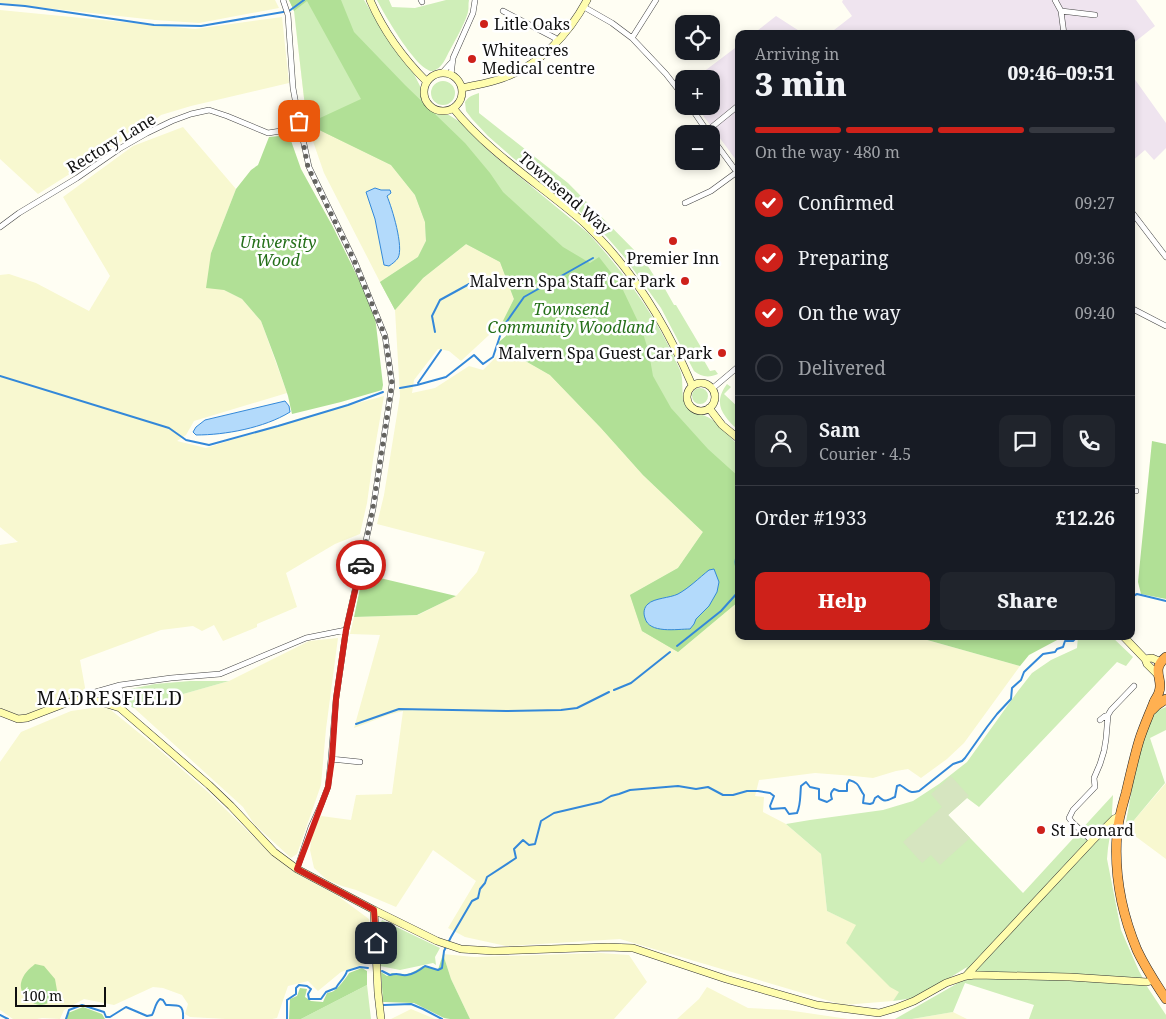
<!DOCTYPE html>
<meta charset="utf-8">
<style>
body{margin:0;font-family:"Noto Serif",serif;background:#20242c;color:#f1f3f6;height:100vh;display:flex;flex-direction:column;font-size:19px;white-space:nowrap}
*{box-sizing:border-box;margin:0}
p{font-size:16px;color:#9ea1a6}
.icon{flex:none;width:28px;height:28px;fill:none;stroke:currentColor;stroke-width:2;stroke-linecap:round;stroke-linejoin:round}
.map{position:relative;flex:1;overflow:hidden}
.details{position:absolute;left:735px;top:30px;width:400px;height:610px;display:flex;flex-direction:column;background:#171b24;border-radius:10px;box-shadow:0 2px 8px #0003}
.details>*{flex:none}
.controls{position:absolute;left:675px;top:15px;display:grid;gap:10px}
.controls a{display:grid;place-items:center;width:45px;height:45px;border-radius:10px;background:#171b24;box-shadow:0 2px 8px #0003;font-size:25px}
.scale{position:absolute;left:15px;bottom:12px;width:91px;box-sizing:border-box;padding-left:5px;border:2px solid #101010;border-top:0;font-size:14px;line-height:18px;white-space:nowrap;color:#101010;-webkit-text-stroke:4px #fff;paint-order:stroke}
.pin{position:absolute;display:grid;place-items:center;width:42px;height:42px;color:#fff;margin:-21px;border-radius:10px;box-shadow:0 2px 8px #0006}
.courier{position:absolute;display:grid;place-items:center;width:50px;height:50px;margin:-25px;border:4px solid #ce211a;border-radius:50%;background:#fff;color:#222;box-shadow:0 1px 6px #0007}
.summary em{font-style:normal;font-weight:800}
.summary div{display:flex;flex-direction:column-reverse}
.summary{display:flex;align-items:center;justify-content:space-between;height:85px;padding:0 20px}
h1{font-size:32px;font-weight:800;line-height:38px}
.bar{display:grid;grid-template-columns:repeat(4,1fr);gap:8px 5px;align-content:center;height:60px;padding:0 20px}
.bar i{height:6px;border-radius:4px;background:#363941}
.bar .on{background:#ce211a}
.bar p{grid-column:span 4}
.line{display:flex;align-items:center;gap:12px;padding:0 20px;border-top:1px solid #363941}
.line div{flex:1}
.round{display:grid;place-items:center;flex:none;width:52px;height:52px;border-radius:10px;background:#20242c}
ol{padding:0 20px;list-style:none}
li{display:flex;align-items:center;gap:15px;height:55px}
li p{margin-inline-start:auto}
li .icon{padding:5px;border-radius:50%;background:#ce211a;color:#fff;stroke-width:4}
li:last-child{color:#9ea1a6}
li i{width:28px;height:28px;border:2px solid #363941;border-radius:50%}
.cta{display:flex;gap:10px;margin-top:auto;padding:10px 20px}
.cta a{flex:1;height:58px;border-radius:10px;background:#ce211a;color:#fff;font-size:20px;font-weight:800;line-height:58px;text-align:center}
.cta a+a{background:#20242c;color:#f1f3f6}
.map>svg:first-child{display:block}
.industrial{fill:#efe4ef}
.farmland{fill:#f8f8d0}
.green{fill:#cfeeb8}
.forest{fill:#b1e096}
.cemetery{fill:#d6e5c0}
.water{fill:#b3dafb;stroke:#3388d9}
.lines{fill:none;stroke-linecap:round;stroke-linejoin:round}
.stream{stroke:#3388d9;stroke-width:2}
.street-casing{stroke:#434343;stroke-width:6}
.secondary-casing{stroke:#323232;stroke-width:8}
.highway-casing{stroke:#212121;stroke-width:10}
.street{stroke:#fff;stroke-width:5}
.secondary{stroke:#fffdae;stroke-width:7}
.highway{stroke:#ffb051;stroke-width:9}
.done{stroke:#64635f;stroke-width:5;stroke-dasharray:0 9}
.route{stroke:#ce211a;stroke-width:6}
.poi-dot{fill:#ce211a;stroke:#fff;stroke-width:2}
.labels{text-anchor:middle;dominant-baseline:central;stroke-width:5;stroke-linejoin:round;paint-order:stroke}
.poi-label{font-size:16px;fill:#101010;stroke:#fff;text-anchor:start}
.street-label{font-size:16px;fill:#101010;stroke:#fff}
.park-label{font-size:16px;font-style:italic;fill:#246f19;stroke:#fff}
.quarter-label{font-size:19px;letter-spacing:1px;fill:#101010;stroke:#fff}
</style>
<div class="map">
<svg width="1166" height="1019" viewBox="0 0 1166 1019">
<rect width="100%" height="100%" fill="#fffef3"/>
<path class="industrial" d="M843,0H1136L1155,26L1131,45V34H829L852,16L842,2Z
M776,16L804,34H753Z
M739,45V164L696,106H711V79H694Z
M1131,74L1166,123V148L1154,160L1145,150L1131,162Z"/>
<path class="farmland" d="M0,0H275L279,8L199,23L155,20L0,3Z
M0,10L195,29L282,17L289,83L191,106L161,115L142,130L122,141L38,194L0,159Z
M294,11L308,124L391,165L415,195L425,222L426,241L418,257L380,282L324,173L307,124Z
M183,127L236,189L211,253L224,290L242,299L261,321L287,393L194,421L186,435L177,441L206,448L305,417L384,396L374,453L367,503L360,534L335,544L286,573L297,607L257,624V627L223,641L214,625L202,631L193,626L161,630L80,660L86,693L22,717L0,708V545L18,542L0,527V275L9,274L36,283L89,311L110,276L63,197L133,146Z
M466,244L500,262L514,299L502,323L461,361L449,351L438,349L414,380L412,393L435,388L469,366L483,370L498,355L522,359L550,375L601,428L643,475L703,532L678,568L630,595L678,652L739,601V636H913L1020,666L964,743L947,759L921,778L908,769L896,771L873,778L854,776L815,773L759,780L755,796L764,797L763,812L786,824L821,854L827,911L857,925L900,992L893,1001L843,1005L620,939L506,946L465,937L448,928L476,881L433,850L396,907L356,890L342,886L327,880L314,868L310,850L312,831L321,816L351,820L356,795L392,794L403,711L388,715L354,728L380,635L350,634L354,617L418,615L457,595L477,572L485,552L377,524L384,495L400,396L395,310L423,278Z
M338,638L326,729L321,785L297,854L291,858L254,824L243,807L134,708L229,681L309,641Z
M106,706L155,746L208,792L269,852L294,872L338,896L369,919L372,963L364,964L341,972L318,991L308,981L288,986L277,1018L272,1019H226L190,1017L185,1014L188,1004L182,995L163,988L153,987L114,1005L84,999L64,1010L60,1019L42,1018L37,1019H13L0,1010V762L21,732L71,711Z
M1166,783V859L1131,833L1130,825Z
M600,953L629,955L647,982L614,1019H470L451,979L443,954L474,957Z
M707,987L748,1008L787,1010L848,1019H677L699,999Z
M411,1009L435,1019H391Z
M953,1012L967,1019H912Z"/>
<path class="green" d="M289,0H364L394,49L413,72L420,86L424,104L433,112L449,115L460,122L492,154L588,233C623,271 653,312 675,359C677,364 680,369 681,373C684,384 680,398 687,407C693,414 704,414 711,419C721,426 730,437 739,446V601L678,652L642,631L630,595L678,568L703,532L643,475L601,428L550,375L522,359L498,355L499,342L506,336V325L502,323L514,299L500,262L466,244L423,278L395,310L380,282L418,257L426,241L425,222L415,195L391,165L307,124L294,11Z
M377,0H389L392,7L415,8L446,0H469C468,4 469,8 468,12C466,21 455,41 450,50C446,57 442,69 433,71C418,73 384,14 377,0Z
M431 93a12 12 0 1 1 24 0a12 12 0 1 1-24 0Z
M479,93V113L568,183L644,260L658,282L665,289L674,305H676L705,354L702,357L710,371L715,370L718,374C709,378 701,377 694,371L661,308L625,258L606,236L576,208L513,158L488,136L472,119L466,111L465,102C469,96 473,95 479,93Z
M727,384L731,387L724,394L739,408V431C723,416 712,404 727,384Z
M692 396a8 8 0 1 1 16 0a8 8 0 1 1-16 0Z
M1078,636H1111L1133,657L1126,666L1117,662L979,807L967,798L948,815L1023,893L1113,795L1112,812V822L1108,848L1107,859L1121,930L1139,971L1148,988L1166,1015V1019H1029L1034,1005L965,983L953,1012L912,1019H895L958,983L967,967L943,982L914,998L893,1001L899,992L890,987L846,943L856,925L827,911L821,854L786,824L810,820L883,810L913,801L939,784L967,762L1018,691L1032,673L1051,660L1077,648Z
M190,681H229L134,708L124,704L125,690L155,684Z
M1166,707V730L1150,738L1165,783L1130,825L1126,822C1133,786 1137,743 1156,711Z
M382,920L440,948L435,957L436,965L433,963L400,970L380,966L378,928Z
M367,985L371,1019H301Z"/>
<path class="forest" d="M289,0H341L354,32L405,85L465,143L490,173L503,192L563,247L590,263L599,257L613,275L623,290L642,330L649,353L653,376L671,408L708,449L739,477V552L737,557L739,566V601L678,652L642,631L630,595L678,568L703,532L643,475L601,428L550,375L522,359L501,357L498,355L499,342L506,336V325L502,323L514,299L500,262L466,244L423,278L395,310L380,282L418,257L426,241L425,222L415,195L391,165L307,124L361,99L307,1L294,11Z
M289,135L301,169L333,227L365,292L375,316L383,385L382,390L341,402L292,414L288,396L276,361L261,321L242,299L224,290L206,288L211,253L236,189L251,170L258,165L269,137Z
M1152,441L1166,444V599L1141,594L1138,582Z
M363,574L456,596L417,615L354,617Z
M913,636H1062L1059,639L1029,655L1020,666Z
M443,954L451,979L470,1019H450L444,1018L414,1003L383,1002L381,972L387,976L392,973C406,977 412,973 423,966L438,970Z
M35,964L44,966L55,979L58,996C53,1000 47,1005 40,1005C30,1004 19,993 21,983C23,974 29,969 35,964Z
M362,968L367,971V985L301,1019H289L290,999L297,996L300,988L307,989L305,997L311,1001L323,1002L327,993C330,992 333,992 335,990C337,989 348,976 349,973Z
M83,1007L102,1014L105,1019H65L68,1013Z"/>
<path class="cemetery" d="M951,776L969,796L948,815L970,838L940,865L931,855L922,863L903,842L942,807L931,794Z"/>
<path class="water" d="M375,188L381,190H390L391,193L387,196C392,208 404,247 398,258C396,261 392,264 389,266L384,265L375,219L366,192Z
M285,401L289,406L290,412C264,428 225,435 196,435L193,432L196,427L205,420Z
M714,569L719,582L717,592L709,606L696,619L694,624L690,629C677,629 649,634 645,618C643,613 644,607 648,604C654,598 670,598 678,594C689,588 699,578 709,570Z"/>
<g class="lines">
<path class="stream" d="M0,4L25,6L154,25L201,26L289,11L304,0
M435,332L432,316L440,300L471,283
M0,376L169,428L186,440L209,445L278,426L348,405L383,392
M418,383L441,350
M400,388L417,385L446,377L474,355L483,364L493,357L503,327L524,297L593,258
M739,549C735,559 734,564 739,574
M1131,597L1137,594L1166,601
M677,646L721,611L739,591
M614,690L631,683L670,652
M356,724L399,709L506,711L561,710L577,708L609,692
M382,971L390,975C400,972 399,976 407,975C414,974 420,970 425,966L438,970L442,968L444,951L451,937L472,901L478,898L480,889L485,883L487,877L516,858L514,849L523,840L529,845L535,844L541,821L554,813L601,802L611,796L619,794L630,790L678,786L696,789L708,787L723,795H733L747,791H758L770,793L774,796L770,806L771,809L785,808L789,814L797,813C801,804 800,795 801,786L806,782L810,787L819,789V799L827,802L832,799C830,794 831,792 834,789L839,791H847V784L849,780C860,783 858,787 864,795L863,803L870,804L873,803L875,798L878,796C885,803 886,801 895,797L897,786L900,785C909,790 908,794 919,791L953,764L962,761L965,758L987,727L997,714L1011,699L1012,688L1021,680L1024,672L1043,654L1055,652L1057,649L1063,647L1065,641H1073L1075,639V636
M384,1005L411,1004L423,1009L442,1019
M0,1015L8,1019
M66,1019L69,1010L82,1005L104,1012L106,1017H110L126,1007L147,1016L152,1015C155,1010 155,1003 160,999L163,1000L166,1005C179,1005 184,1004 183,1019
M287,1019V1000L296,994V988L299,985L307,986L311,989L308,994L309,999H321L326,992L336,988C339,982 345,978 347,971L360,967L368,968"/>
<g class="street-casing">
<path id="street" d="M283,0L288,15L293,88L299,121L309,167L354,260L385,336L392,384L373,509L346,630L336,699L331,759L328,787L321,805L311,827L297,869
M421,0L422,2
M1055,0L1061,11L1064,34
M584,7L612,23L632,38L666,74L684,97
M503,11L555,38V43
M1061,11L1095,15
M632,38L656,0
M442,73L451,63
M451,75L453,58L473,13L475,0
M690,106L709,134
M287,130L301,134
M707,131L739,105
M711,137L739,175
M685,203L711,191L737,172
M1131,211L1166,257
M0,227L19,213L77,178L119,149L147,133L172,121L191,114L209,110L227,116L268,133L287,130L299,121
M1131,308L1166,326
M713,388L739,366
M1131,491H1136
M82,698L92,693L120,685L171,678L220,674L306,638L346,630
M120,708V685
M1100,720L1105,716L1108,715
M331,759L360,762
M1092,841L1072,822L1069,818L1073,810L1095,787L1094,778L1100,764L1104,751L1106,739L1108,715L1111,710L1134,686"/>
</g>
<g class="secondary-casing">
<path id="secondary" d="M370,0C383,30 404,59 427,82
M424 92a19 19 0 1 1 38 0a19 19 0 1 1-38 0Z
M462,88C475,85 490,83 503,78C540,65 569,34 587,0
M453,108C489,153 538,183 581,220C588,226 594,233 600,239C641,282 669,331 692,385
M687 397a14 14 0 1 1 28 0a14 14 0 1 1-28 0Z
M709,408L722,425L739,439
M1123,636L1145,659L1147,664L1158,675
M1145,659L1152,658L1161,662
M0,712L18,719L27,718L66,703L82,699H91L120,708L209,785L231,806L274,852L297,869L374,910L437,941L461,949L494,951L608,947L633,948L726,979L817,1005L879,1013L896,1008L914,1001L946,983L966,976L976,975L1070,977L1147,982L1154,980
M374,910L378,993L381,1019
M966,976L1092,841L1114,819L1120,816"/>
</g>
<g class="highway-casing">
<path id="highway" d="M1166,657C1150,670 1164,679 1159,692C1158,696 1155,699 1154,702C1149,715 1143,728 1139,741C1134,758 1130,776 1126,793C1122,807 1118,820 1117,834C1114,873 1122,914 1137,950C1145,967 1156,984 1166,999
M1152,710L1157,705L1166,699"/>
</g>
<use href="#street" class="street"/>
<use href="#secondary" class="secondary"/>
<use href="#highway" class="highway"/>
</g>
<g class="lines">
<path class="done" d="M299,121L308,167L354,260L385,336L392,384L373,508L361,565"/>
<path class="route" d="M361,565L346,630L336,699L332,759L328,787L297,869L374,910L376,943"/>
</g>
<g class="poi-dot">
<circle cx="484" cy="24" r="5"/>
<circle cx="472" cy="59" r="5"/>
<circle cx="673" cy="241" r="5"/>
<circle cx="685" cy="281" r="5"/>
<circle cx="722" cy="353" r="5"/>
<circle cx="1041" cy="830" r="5"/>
</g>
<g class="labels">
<g class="poi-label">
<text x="494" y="24">Litle Oaks</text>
<text x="482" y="50">Whiteacres<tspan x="482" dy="18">Medical centre</tspan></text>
<text x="673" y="258" text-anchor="middle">Premier Inn</text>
<text x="675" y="281" text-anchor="end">Malvern Spa Staff Car Park</text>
<text x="712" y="353" text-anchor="end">Malvern Spa Guest Car Park</text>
<text x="1051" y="830">St Leonard</text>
</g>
<g class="street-label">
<text transform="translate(111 143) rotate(-31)">Rectory Lane</text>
<text transform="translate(565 193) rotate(41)">Townsend Way</text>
</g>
<g class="park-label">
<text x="278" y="242">University<tspan x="278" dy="18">Wood</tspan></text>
<text x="571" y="309">Townsend<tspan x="571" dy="18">Community Woodland</tspan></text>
</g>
<g class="quarter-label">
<text x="110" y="698">MADRESFIELD</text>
</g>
</g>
</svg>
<div class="controls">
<a><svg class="icon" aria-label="locate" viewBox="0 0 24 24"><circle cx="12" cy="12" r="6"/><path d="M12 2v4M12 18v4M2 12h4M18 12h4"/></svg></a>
<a>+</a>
<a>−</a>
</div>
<div class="scale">100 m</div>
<div class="pin" style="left:299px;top:121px;background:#ea580c"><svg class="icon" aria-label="bag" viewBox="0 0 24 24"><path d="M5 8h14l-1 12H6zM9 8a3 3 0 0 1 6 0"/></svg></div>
<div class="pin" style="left:376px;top:943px;background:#1f2937"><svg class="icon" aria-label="home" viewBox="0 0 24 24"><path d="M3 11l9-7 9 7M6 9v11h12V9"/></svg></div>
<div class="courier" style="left:361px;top:565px"><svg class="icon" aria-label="car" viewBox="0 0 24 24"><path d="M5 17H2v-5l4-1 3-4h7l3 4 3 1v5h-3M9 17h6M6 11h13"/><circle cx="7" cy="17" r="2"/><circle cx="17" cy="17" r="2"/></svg></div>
<section class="details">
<div class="summary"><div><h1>3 min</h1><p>Arriving in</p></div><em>09:46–09:51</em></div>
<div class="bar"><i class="on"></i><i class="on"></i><i class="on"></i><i></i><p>On the way · 480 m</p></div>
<ol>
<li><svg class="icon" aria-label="check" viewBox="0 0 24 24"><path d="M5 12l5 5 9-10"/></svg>Confirmed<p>09:27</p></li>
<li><svg class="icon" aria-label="check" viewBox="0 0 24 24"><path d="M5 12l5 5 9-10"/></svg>Preparing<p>09:36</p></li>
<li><svg class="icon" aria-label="check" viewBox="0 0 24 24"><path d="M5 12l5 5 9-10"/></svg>On the way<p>09:40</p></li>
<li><i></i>Delivered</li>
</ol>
<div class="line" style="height:90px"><a class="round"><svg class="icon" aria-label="person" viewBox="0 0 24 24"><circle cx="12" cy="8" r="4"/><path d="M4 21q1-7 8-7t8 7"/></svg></a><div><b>Sam</b><p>Courier · 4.5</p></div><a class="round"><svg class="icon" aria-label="chat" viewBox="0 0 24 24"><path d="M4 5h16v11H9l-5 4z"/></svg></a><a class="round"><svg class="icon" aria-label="phone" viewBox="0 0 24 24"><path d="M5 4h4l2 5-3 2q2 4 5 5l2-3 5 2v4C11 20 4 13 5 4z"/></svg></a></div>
<div class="line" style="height:65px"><div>Order #1933</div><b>£12.26</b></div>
<div class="cta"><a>Help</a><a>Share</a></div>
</section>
</div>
